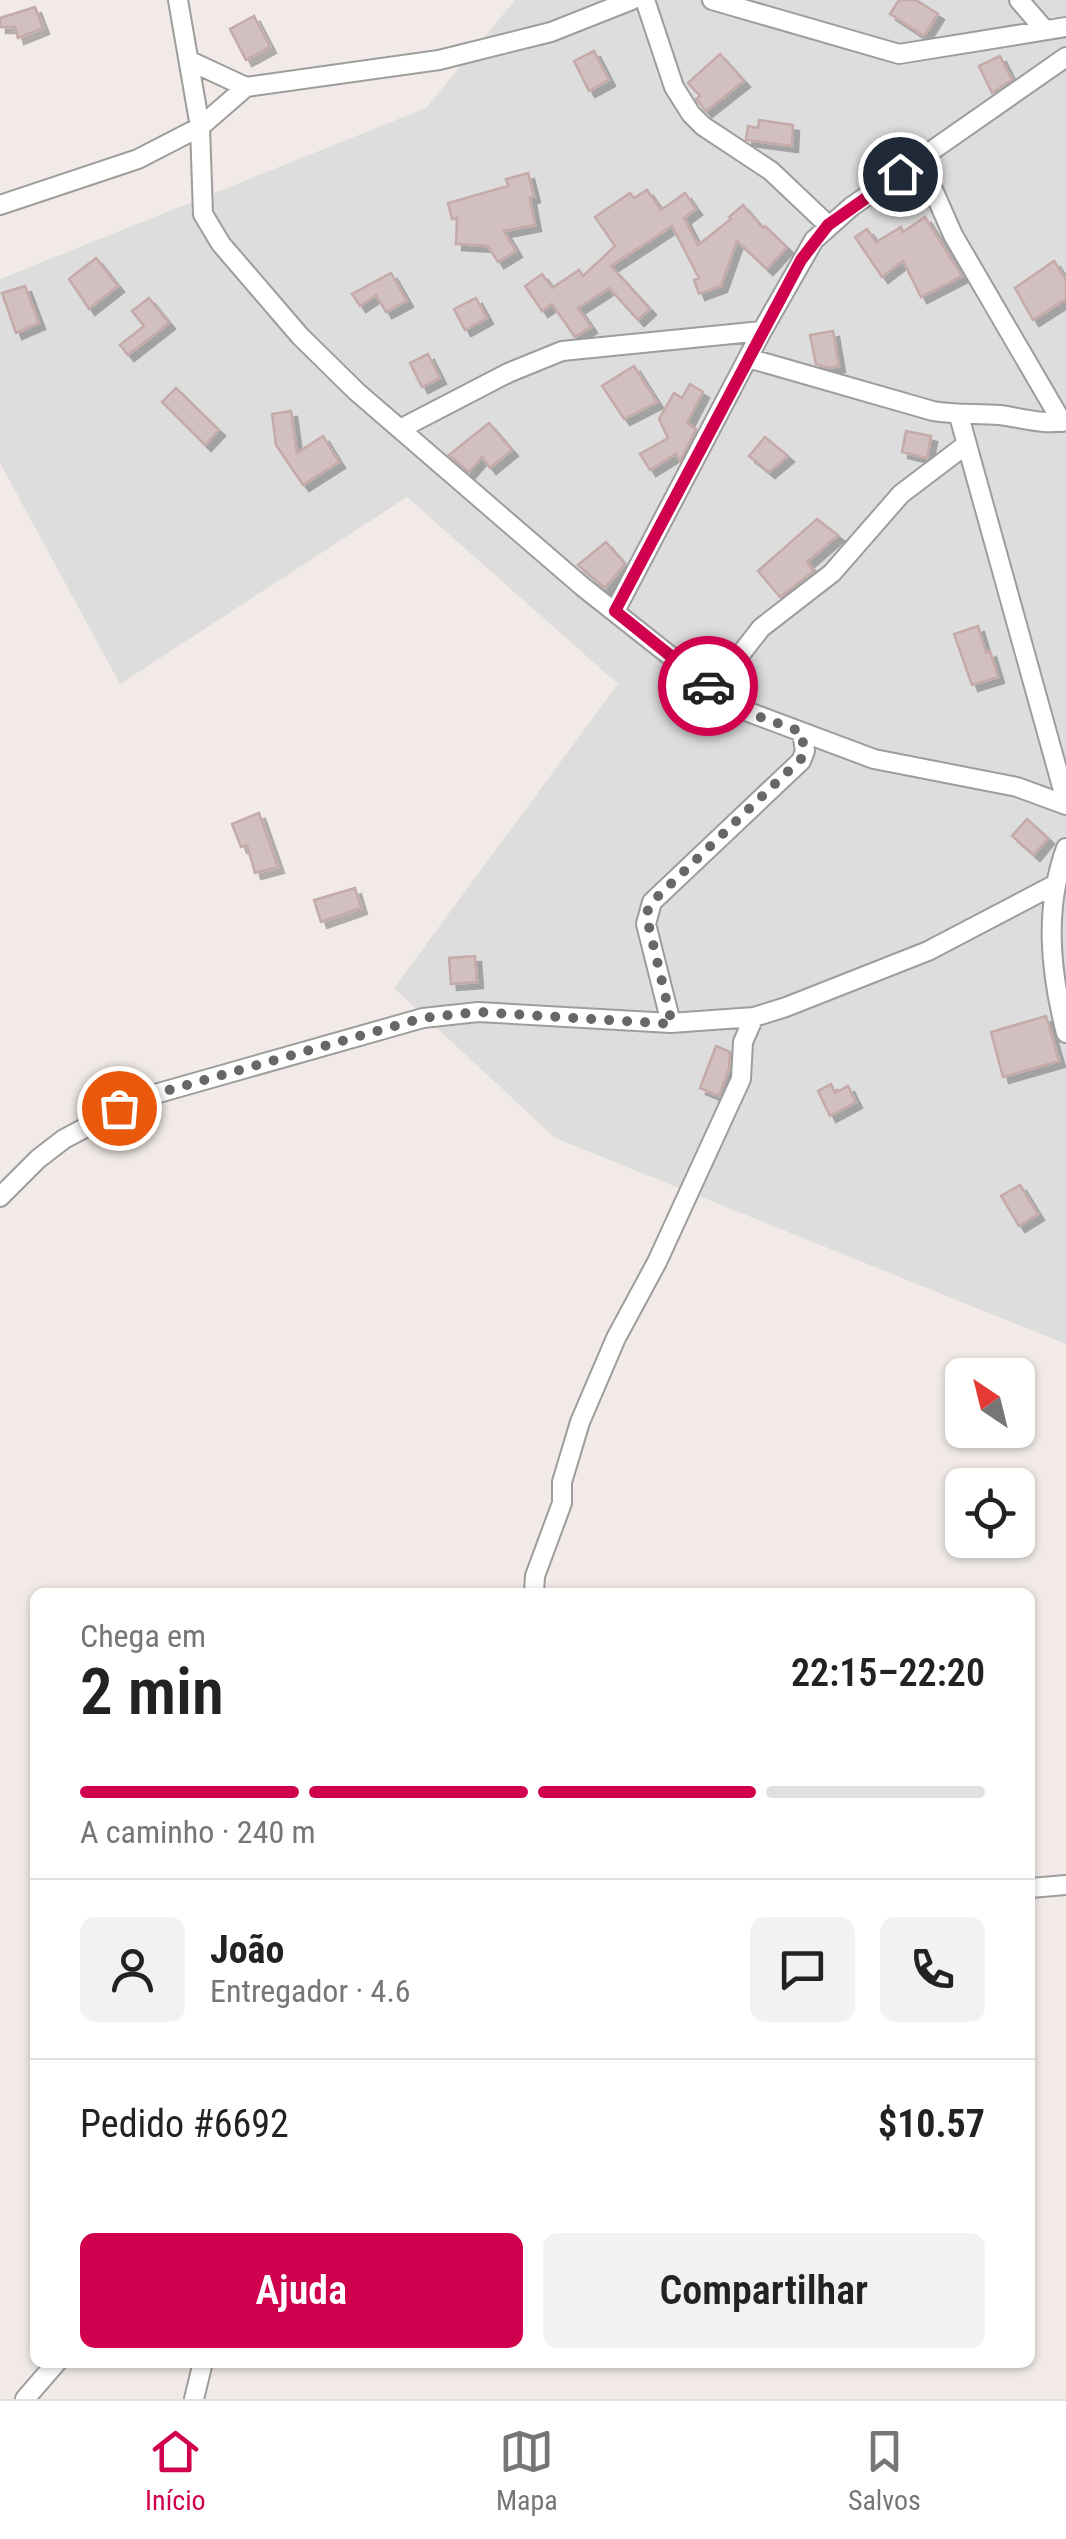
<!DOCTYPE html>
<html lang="pt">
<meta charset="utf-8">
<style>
body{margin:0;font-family:"Roboto Condensed",sans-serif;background:#f2f2f2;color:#222;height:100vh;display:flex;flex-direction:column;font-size:38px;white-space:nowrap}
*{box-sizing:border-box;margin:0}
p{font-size:32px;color:#767676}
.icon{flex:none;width:55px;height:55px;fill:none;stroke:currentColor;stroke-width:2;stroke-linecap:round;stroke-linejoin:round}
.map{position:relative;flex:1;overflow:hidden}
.details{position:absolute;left:30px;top:1588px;width:1005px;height:780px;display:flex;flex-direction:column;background:#fff;border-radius:15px;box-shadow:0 2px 8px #0004}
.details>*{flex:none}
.needle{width:65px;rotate:325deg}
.fabs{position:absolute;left:945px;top:1358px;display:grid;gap:20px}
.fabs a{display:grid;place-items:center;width:90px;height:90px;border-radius:15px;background:#fff;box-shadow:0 2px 8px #0004;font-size:50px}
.pin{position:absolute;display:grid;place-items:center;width:85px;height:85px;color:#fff;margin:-42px;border:5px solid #fff;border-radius:50%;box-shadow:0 2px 10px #0007}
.courier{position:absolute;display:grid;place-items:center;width:100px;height:100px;margin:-50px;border:8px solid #d1004f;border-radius:50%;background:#fff;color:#222;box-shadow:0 2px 12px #0007}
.head em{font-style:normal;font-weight:600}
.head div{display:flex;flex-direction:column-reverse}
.head{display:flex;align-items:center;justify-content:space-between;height:170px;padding:0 50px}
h1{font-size:65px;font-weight:600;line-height:75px}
.bar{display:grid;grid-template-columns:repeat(4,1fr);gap:15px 10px;align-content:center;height:120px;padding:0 50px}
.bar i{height:12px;border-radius:8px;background:#e0e0e0}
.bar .selected{background:#d1004f}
.bar p{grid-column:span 4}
.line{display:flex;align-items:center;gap:25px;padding:0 50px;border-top:2px solid #e0e0e0}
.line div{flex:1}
.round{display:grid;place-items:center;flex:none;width:105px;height:105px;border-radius:15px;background:#f2f2f2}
.primary-button{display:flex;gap:20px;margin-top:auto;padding:20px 50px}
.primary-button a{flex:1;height:115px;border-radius:15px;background:#d1004f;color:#fff;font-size:40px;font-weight:600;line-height:115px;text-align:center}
.primary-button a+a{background:#f2f2f2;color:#222}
.tabs{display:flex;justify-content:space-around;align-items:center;height:140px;border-top:2px solid #e0e0e0;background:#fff;font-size:28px;color:#767676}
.tabs a{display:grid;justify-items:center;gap:5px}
.tabs .selected{color:#d1004f}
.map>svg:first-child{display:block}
.residential{fill:#deddde}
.building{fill:#d1c0bf;stroke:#c4aaa8;stroke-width:2.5;filter:url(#shadow)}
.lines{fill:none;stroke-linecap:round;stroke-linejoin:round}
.minor-casing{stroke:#9d9d9d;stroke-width:22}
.minor{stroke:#fff;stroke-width:18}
.done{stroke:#696765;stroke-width:10;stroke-dasharray:0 18}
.route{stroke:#d1004f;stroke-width:12}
</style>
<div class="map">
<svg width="1066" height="2399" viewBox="0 0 1066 2399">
<defs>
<filter id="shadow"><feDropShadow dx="6" dy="6" stdDeviation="0" flood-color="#0004"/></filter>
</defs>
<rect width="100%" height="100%" fill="#f1eae6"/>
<path class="residential" d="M515,0H1066V1344L555,1138L394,988L618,684L407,497L120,684L0,463V279L426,108Z"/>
<path class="building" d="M899,0H916L938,14L924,36L890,14Z
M35,7L43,28L18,38L15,27H0V18Z
M254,16L270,47L246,60L230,29Z
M594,51L609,80L589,91L574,61Z
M720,54L744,81L706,111L696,99L700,96L688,83Z
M1000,56L1012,80L992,93L979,66Z
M759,120L793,125L792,146L746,140L748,126L758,128Z
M528,173L534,196L530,198L535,225L504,231L516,251L498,262L488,246L456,244L457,218L452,219L448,203L508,186L506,179Z
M647,190L661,210L685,193L696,209L684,218L698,245L731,219L729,217L743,205L763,228L765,226L787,247L767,269L737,241L721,286L699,294L694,280L699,278L672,226L611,266L650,309L638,320L609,288L578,308L591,327L575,337L552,304L542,311L525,286L542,274L552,288L579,270L583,276L615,246L595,217L630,193L634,198Z
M925,217L962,276L921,297L903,261L882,277L855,237L867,229L876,242L901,227L903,232Z
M96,258L118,286L89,309L69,279Z
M1054,261L1066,280V299L1033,320L1015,288Z
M391,273L407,301L386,312L376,295L360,306L352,294Z
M25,286L39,323L16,333L2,293Z
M149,298L169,323L128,355L120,345L144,326L132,311Z
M476,298L487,318L465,330L454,309Z
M833,331L839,366L829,368L816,364L810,335Z
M428,354L440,378L422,387L410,363Z
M634,366L657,402L624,419L602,386Z
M690,384L703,392L687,423L696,429L680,461L676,454L650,470L640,454L668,438L659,419L674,393L682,398Z
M176,388L219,430L205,445L162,402Z
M291,411L297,453L323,436L339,462L303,485L276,445L272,414Z
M489,423L512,450L490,468L482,457L469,472L449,455Z
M906,431L931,436L927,458L902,452Z
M765,437L788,456L769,472L749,456Z
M817,519L838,535L807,562L814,571L780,597L758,571Z
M606,542L625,564L605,588L578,565Z
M978,626L986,653L990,651L998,677L972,685L954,634Z
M259,813L278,867L255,873L247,845L241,847L232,824Z
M1027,819L1048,838L1034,855L1012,836Z
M355,888L361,908L321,922L314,900Z
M475,956L477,982L451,984L449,958Z
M1046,1016L1059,1061L1003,1077L991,1032Z
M716,1046L730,1052L729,1069L719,1096L700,1088Z
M831,1084L835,1093L848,1086L856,1102L830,1116L818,1091Z
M1020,1185L1038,1214L1019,1226L1001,1196Z"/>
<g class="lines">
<g class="minor-casing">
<path id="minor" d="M178,0L200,127L203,214L221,244L300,336L357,392L583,587L735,707L874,759L1017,787L1066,805
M645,0L674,87L691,114L703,126L771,171L828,225
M712,0L899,54L1066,27
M1019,0L1044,29
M190,61L246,87
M920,160L953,235L1062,422
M0,205L138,159L200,127L246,87L439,60L551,32L632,0
M748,358L933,411C956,415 977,413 1000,415C1022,418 1043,425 1066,421
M959,416L1066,801
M400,429L508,373L562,351L762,331
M615,611L762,331L814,240L851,207L1066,57
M713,690L761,628L832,573L901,494L967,444
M1066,848C1044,909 1050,971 1066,1033
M671,1023L646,924L652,902L801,761L805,751L802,732
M0,1197L38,1159L64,1139L141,1098L423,1018L478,1012L671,1023L754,1017L786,1007L928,951L1054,885
M534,1592L535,1576L562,1503V1482L580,1422L616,1338L657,1262L741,1079L743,1042L754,1017
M1030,1888L1066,1885
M25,2399L57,2362
M194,2399L203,2362"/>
</g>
<use href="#minor" class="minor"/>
</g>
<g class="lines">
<path class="done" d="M119,1108L141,1098L423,1018L478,1012L672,1024L646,914L652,902L804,756L802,732L735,708L708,686"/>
<path class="route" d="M708,686L615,611L801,260L828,225L900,174"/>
</g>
</svg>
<div class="fabs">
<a><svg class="needle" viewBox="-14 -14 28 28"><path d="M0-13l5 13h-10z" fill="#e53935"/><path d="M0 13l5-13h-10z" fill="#767676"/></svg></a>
<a><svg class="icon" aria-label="locate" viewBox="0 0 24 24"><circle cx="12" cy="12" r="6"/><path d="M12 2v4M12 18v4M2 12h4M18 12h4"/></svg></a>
</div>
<div class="pin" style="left:119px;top:1108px;background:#ea580c"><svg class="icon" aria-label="bag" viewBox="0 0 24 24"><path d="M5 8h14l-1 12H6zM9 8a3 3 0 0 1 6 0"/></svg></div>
<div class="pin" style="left:900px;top:174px;background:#1f2937"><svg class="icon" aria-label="home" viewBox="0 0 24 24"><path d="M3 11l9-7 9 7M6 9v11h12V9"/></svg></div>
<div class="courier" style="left:708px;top:686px"><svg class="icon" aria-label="car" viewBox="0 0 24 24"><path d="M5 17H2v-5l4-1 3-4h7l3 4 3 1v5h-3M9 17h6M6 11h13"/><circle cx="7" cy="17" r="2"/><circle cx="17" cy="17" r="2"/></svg></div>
<section class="details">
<div class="head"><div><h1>2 min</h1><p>Chega em</p></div><em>22:15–22:20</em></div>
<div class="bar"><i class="selected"></i><i class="selected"></i><i class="selected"></i><i></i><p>A caminho · 240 m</p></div>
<div class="line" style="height:180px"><a class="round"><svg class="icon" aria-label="person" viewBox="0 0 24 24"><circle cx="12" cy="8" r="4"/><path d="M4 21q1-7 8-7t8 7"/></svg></a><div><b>João</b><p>Entregador · 4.6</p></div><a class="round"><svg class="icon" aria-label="chat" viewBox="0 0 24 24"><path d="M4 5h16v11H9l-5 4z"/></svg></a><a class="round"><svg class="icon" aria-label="phone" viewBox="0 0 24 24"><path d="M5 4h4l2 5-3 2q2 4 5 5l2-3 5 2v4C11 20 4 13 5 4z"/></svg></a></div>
<div class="line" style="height:130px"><div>Pedido #6692</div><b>$10.57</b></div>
<div class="primary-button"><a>Ajuda</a><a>Compartilhar</a></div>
</section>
</div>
<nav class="tabs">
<a class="selected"><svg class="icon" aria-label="home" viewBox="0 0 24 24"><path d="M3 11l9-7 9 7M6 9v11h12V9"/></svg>Início</a>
<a><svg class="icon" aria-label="map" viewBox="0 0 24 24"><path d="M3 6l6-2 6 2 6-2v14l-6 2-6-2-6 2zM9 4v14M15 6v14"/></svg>Mapa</a>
<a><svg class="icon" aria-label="saved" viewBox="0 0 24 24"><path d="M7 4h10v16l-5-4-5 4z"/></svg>Salvos</a>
</nav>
